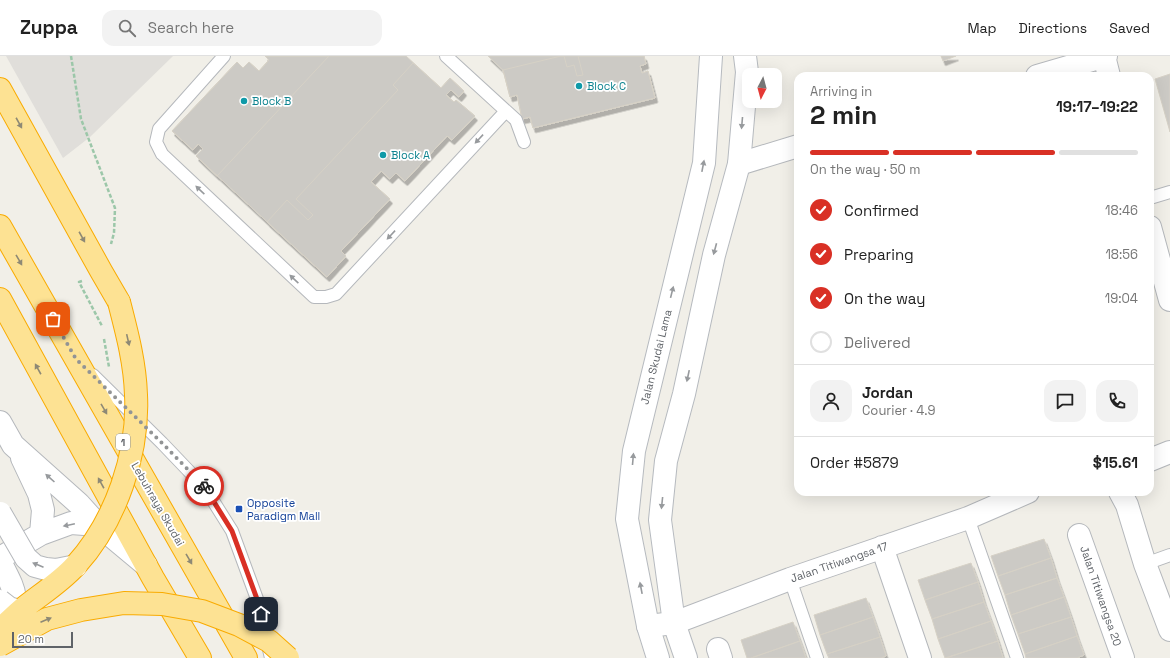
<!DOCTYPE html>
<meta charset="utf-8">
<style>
body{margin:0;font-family:"Space Grotesk",sans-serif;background:#f2f2f2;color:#222;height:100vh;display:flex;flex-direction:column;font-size:15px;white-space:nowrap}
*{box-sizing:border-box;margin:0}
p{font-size:13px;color:#767676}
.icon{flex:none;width:22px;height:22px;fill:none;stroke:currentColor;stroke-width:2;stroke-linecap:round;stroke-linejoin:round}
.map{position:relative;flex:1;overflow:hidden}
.details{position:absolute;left:794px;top:16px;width:360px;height:424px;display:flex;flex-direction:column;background:#fff;border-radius:12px;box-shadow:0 4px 16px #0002}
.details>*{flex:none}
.needle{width:26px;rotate:186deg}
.buttons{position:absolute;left:742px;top:12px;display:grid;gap:8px}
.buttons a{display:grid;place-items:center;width:40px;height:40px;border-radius:8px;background:#fff;box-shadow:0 4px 16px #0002;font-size:20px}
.scale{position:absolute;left:12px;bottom:10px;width:61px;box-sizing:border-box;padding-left:4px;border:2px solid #5f6368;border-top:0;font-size:11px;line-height:14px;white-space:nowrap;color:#5f6368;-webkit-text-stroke:3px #fff;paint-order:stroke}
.pin{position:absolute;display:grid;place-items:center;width:34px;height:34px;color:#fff;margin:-17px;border-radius:8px;box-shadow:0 2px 6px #0006}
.courier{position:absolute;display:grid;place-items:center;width:40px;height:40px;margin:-20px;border:3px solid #d93025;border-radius:50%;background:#fff;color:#222;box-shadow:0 1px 5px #0007}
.overview em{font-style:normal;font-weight:800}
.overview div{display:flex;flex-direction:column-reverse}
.overview{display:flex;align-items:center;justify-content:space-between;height:68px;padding:0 16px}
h1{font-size:26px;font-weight:800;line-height:30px}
.bar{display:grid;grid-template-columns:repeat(4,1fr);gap:6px 4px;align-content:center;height:48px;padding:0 16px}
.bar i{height:5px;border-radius:3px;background:#e0e0e0}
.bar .active{background:#d93025}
.bar p{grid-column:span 4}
.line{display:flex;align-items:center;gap:10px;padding:0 16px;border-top:1px solid #e0e0e0}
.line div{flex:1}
.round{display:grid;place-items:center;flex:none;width:42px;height:42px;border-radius:12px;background:#f2f2f2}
ol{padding:0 16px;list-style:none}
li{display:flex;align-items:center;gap:12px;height:44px}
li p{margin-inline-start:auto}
li .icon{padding:4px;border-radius:50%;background:#d93025;color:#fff;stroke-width:4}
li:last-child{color:#767676}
li i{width:22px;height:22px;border:2px solid #e0e0e0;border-radius:50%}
header{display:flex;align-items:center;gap:24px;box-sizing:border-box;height:56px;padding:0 20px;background:#fff;border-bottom:1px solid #e0e0e0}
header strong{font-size:19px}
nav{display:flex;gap:22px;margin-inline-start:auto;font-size:14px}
.search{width:280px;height:36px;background:#f2f2f2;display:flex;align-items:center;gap:10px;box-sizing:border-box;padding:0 14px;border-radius:12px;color:#767676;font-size:15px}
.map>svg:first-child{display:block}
.industrial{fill:#e0deda}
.building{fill:#cccac5;stroke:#d6d1c6;filter:url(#shadow)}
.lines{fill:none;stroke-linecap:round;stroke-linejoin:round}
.lane-casing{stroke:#b5b8bc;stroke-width:14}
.street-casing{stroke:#b5b8bc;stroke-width:24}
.secondary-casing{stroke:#b6babf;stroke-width:24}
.highway-casing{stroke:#f9ab00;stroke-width:24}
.path{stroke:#9cc7a9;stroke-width:2.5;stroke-dasharray:4 2;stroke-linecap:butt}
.lane{stroke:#fff;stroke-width:12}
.street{stroke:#fff;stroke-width:22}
.secondary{stroke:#fff;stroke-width:22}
.highway{stroke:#fde293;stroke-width:22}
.street-bridge-casing{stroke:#b5b8bc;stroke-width:24;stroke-linecap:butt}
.highway-bridge-casing{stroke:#f9ab00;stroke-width:24;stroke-linecap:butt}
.street-bridge{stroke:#fff;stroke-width:22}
.highway-bridge{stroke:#fde293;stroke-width:22}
.oneway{fill:#8e8975}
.oneway2{fill:#979a9d}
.done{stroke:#929495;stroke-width:4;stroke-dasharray:0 7.2}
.route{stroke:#d93025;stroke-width:5}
.culture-dot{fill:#0f9aa8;stroke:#fff;stroke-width:1.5}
.transit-dot{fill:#1a4fb4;stroke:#fff;stroke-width:1.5}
.labels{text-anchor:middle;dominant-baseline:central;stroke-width:3.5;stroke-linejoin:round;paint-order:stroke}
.shield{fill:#fff;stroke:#8f9295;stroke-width:1}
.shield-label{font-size:10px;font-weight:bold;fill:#5f6368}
.culture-label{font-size:11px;fill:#0d838f;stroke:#fff;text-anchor:start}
.street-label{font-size:11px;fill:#5f6368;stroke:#fff}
.transit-label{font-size:11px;fill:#164399;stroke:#fff;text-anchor:start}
</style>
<header>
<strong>Zuppa</strong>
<div class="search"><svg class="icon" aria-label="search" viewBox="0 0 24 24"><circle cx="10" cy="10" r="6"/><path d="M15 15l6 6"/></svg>Search here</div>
<nav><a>Map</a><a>Directions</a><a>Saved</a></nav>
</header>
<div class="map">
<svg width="1170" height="602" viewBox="0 0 1170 602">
<defs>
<filter id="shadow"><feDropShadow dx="2.5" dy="4.5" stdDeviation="0" flood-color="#0004"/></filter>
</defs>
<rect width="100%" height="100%" fill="#f1efe8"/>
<path class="industrial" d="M6,0H173L90,81L63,102Z"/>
<path class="building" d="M265,0H406L441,32L450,22L464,35L459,41L451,34L446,39L454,46L456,44L475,60L452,84L447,80L405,125L396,117L390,123L381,115L371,126L390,143L341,195L346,200L327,221L196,100L203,93L198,88L193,94L172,75L237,6L243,12L249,6L259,15L269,4Z
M265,0H329L217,120L196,100L203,93L198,88L193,94L172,75L237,6L243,12L249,6L259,15L269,4Z
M488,0H644L646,8L640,10L642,17L648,15L655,42L533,72L530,61L522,63L517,39L510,41L503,14Z
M561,0H564L567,11L574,9L577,20L583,19L578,0H644L646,8L640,10L642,17L648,15L655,42L533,72L530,61L522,63L517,39L510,41L503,14Z
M941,0H956L943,5Z
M413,7L441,32L450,22L464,35L459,41L451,34L446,39L454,46L456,44L475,60L452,84L447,80L405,125L396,117L390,123L381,115L371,126L390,143L341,195L346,200L327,221L267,166L287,144L308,164L313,159L296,143L398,34L393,29Z
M1170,18V76L1155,23Z
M1044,483L1051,502L998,520L991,500Z
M1051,502L1057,522L1005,539L998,520Z
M971,507L978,526L925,544L918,524Z
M1057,522L1064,541L1011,559L1005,539Z
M978,526L984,546L932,563L925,544Z
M1064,541L1071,561L1018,578L1011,559Z
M866,542L873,561L820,579L814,559Z
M984,546L991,565L938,583L932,563Z
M873,561L880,581L827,598L820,579Z
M1071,561L1077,580L1025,598L1018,578Z
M991,565L998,585L945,602L938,583Z
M793,566L800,585L751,602H747L741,584Z
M1077,580L1084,599L1077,602H1026L1025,598Z
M880,581L886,600L881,602H829L827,598Z
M800,585L806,602H751Z
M998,585L1003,602H946Z"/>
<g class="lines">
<g class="lane-casing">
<path id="lane" d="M224,0L159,73L156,86L162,98L314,241H326L336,238L506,55
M446,0L516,64L524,86
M1150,142L1170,136
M93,319L162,387L205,432L232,475L257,543L271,602
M968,462L1017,602
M1145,508L1170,499
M790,523L817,602"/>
</g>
<g class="street-casing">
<path id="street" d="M1104,0L1109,20
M1037,20L1106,0
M739,108L798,90
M1150,171L1170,244
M0,366L13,389L79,448L98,469L146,509
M22,402L39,438L43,454L41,478
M1150,404L1170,396
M1120,436L1127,449L1145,508L1170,574
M1079,479L1123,602
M882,491L920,602
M0,502L41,478L71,467L98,469
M0,505C13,532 22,541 7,571
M648,570L674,567L790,523L968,462L1028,436
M718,593L721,602"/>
</g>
<g class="secondary-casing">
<path id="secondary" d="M658,602L648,570L627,463L634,395L704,107L711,0
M686,602L674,567L660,464L666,405L684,338L714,199L739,108L747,16L745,0"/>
</g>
<g class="highway-casing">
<path id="highway" d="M0,33L101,215L119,246
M0,170L246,602
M0,243L153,522L200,602"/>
</g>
<path class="path" d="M71,0L81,63L115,152L114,177L111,188
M82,225L79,226L102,270
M104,283L109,311"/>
<use href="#lane" class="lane"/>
<use href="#street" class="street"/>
<use href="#secondary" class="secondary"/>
<use href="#highway" class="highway"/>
<g class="street-bridge-casing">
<path id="street-bridge" d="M0,457L26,502L35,510L46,513L56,514L76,510
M0,545L9,552L20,555"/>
</g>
<g class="highway-bridge-casing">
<path id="highway-bridge" d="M0,574C7,567 13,561 20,555C38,540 60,527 76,509C116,465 139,397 136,339C135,307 127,277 119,246
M0,589L47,563L81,554L124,547L162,548L202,555L239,569L269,585L288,602"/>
</g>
<use href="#street-bridge" class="street-bridge"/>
<use href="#highway-bridge" class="highway-bridge"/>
</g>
<defs><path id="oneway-solid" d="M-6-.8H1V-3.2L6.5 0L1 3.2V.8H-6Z"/></defs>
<g class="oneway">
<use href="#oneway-solid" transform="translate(19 67) rotate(61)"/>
<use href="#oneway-solid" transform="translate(82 181) rotate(61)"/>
<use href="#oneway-solid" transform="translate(19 204) rotate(60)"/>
<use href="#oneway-solid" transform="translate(128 284) rotate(77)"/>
<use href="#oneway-solid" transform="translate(38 313) rotate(-119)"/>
<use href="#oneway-solid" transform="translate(104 353) rotate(60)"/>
<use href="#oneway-solid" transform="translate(101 427) rotate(-119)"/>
<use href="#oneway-solid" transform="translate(189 503) rotate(60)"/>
<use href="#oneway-solid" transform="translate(46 564) rotate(-23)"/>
</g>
<g class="oneway2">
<use href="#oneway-solid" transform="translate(742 67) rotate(95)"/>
<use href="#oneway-solid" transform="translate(479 83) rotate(133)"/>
<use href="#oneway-solid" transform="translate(703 110) rotate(-79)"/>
<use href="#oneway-solid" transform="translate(200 134) rotate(-137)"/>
<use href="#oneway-solid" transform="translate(391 179) rotate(133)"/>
<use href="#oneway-solid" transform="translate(715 193) rotate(105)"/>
<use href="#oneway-solid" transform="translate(294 223) rotate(-137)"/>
<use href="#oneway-solid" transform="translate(672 236) rotate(-76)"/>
<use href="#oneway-solid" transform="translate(688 320) rotate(102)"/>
<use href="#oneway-solid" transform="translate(633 403) rotate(-85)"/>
<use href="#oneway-solid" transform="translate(50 422) rotate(-138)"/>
<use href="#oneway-solid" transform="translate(662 447) rotate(96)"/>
<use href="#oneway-solid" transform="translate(69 469) rotate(168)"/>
<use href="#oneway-solid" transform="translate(38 509) rotate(-157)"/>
<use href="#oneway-solid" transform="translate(641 532) rotate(-101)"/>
</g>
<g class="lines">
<path class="done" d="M53,263L76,303L162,387L204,430"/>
<path class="route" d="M204,430L232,475L257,543L261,558"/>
</g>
<g class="culture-dot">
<circle cx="579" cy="30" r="4"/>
<circle cx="244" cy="45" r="4"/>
<circle cx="383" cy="99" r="4"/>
</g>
<rect class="transit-dot" x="235" y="449" width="8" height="8" rx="2"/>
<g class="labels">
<rect class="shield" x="116" y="378" width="14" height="16" rx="3"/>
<g class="shield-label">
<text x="123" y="386">1</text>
</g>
<g class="culture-label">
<text x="587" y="30">Block C</text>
<text x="252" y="45">Block B</text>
<text x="391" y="99">Block A</text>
</g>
<g class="street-label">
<text transform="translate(656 301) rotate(-76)">Jalan Skudai Lama</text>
<text transform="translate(158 448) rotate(60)">Lebuhraya Skudai</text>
<text transform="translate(839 506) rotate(-19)">Jalan Titiwangsa 17</text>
<text transform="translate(1101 540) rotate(71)">Jalan Titiwangsa 20</text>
</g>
<g class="transit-label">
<text x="247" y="447">Opposite<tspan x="247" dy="13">Paradigm Mall</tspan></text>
</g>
</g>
</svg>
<div class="buttons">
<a><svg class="needle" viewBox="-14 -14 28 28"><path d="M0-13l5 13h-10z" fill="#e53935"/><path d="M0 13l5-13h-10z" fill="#767676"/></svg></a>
</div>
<div class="scale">20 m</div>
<div class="pin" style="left:53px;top:263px;background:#ea580c"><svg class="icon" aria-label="bag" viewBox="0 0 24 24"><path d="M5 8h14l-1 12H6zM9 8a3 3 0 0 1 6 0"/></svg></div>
<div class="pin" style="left:261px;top:558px;background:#1f2937"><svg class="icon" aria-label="home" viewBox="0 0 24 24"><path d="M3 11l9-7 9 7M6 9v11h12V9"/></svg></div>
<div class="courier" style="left:204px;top:430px"><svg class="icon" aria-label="bike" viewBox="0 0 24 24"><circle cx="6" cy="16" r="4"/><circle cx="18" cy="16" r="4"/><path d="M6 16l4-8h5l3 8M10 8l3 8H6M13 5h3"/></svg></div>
<section class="details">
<div class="overview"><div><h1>2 min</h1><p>Arriving in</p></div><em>19:17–19:22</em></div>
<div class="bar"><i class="active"></i><i class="active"></i><i class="active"></i><i></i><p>On the way · 50 m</p></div>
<ol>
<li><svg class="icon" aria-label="check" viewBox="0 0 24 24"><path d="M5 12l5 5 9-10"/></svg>Confirmed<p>18:46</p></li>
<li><svg class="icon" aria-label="check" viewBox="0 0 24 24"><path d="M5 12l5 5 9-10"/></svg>Preparing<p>18:56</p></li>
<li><svg class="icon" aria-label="check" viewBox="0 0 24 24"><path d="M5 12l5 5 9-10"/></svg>On the way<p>19:04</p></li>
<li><i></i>Delivered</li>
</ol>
<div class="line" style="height:72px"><a class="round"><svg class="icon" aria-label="person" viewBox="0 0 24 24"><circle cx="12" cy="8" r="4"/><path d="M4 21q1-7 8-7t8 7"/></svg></a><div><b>Jordan</b><p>Courier · 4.9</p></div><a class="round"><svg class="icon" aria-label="chat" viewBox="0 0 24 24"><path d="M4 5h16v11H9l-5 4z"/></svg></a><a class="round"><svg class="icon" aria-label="phone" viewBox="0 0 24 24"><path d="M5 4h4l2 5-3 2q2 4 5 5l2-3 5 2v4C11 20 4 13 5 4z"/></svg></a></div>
<div class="line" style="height:52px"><div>Order #5879</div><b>$15.61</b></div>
</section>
</div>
